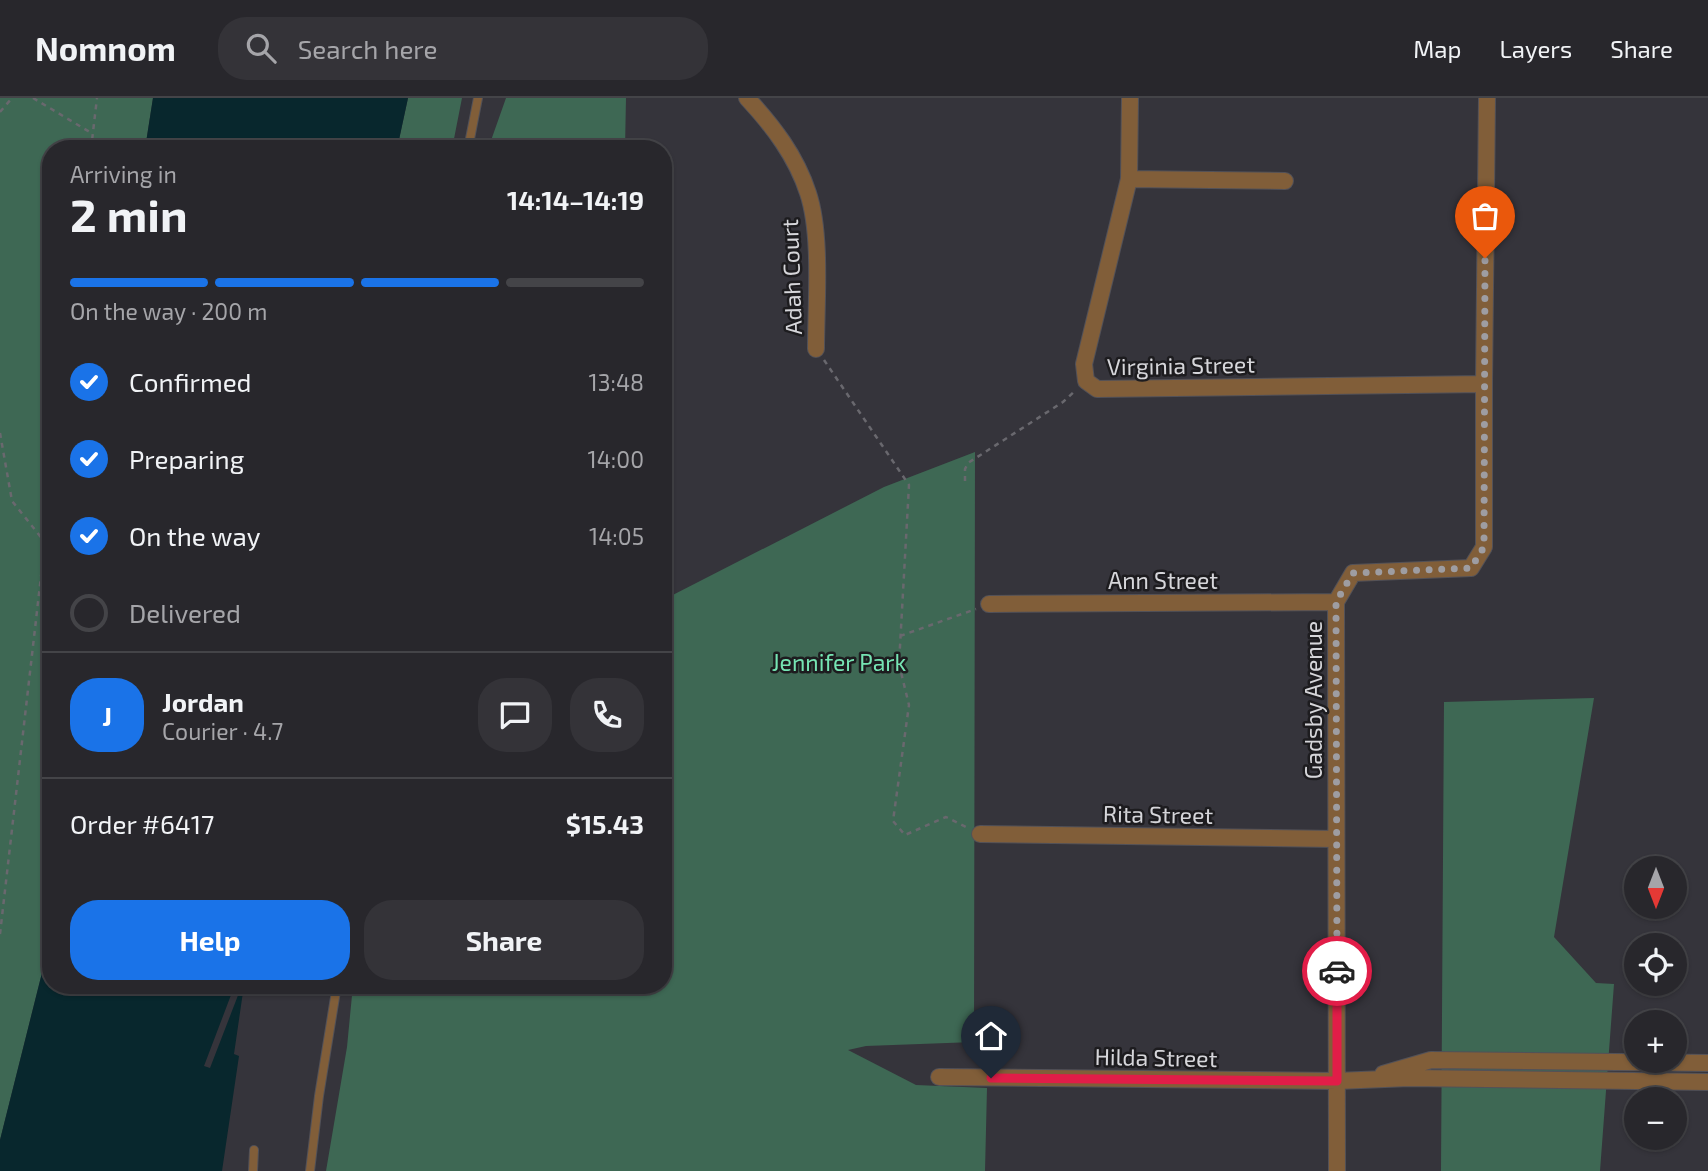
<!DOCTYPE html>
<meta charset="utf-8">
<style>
body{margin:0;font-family:"Exo 2",sans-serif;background:#343338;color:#f1f3f6;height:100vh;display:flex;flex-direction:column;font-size:26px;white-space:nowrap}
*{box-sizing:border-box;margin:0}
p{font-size:23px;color:#a5a5a9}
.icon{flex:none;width:38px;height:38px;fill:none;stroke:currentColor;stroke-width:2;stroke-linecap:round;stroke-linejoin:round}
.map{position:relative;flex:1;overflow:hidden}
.details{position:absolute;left:42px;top:42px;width:630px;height:854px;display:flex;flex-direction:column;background:#28272c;border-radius:28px;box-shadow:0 2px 5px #0004,0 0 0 2px #444448}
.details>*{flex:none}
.needle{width:46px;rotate:180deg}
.buttons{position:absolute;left:1624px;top:758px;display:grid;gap:14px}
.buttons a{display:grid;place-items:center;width:63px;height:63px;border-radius:50%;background:#28272c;box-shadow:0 2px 5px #0004,0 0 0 2px #444448;font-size:35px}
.pin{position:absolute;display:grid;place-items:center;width:60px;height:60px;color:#fff;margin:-72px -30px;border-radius:50% 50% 50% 0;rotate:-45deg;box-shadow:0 0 7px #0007}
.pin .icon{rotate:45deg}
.courier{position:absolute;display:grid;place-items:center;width:70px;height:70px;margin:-35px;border:5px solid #e11d48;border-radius:50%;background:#fff;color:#222;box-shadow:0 2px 9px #0007}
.summary em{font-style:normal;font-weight:700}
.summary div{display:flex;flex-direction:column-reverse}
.summary{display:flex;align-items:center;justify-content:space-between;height:119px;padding:0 28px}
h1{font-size:46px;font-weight:700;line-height:52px}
.bar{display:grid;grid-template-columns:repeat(4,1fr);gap:10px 7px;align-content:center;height:84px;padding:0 28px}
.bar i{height:9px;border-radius:5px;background:#444448}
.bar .current{background:#1a73e8}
.bar p{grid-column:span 4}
.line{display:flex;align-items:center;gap:18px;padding:0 28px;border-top:2px solid #444448}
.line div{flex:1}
.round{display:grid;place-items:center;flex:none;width:74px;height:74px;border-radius:28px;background:#343338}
ol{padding:0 28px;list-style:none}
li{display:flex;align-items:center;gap:21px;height:77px}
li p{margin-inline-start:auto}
li .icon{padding:7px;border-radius:50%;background:#1a73e8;color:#fff;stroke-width:4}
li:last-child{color:#a5a5a9}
li i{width:38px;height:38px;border:4px solid #444448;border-radius:50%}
.cta{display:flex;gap:14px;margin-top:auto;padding:14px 28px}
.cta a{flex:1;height:80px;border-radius:28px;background:#1a73e8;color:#fff;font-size:28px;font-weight:700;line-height:80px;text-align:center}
.cta a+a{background:#343338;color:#f1f3f6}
header{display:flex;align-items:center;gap:42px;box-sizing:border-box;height:98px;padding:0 35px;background:#28272c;border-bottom:2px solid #444448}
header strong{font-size:33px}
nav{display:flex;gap:38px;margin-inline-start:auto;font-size:24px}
.search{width:490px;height:63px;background:#343338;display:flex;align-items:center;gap:18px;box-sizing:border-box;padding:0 24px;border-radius:28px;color:#a5a5a9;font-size:26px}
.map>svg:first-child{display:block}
.green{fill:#3e6854}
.water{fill:#08272d}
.pier{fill:#35343b}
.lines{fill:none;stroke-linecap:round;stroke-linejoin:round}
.service-casing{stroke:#525158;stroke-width:10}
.minor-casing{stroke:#525158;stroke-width:18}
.path{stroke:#69686e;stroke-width:2.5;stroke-dasharray:5 5;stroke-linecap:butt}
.service{stroke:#815e39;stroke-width:8}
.minor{stroke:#815e39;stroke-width:16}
.done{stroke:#9e9da2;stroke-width:7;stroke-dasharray:0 12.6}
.route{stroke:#e11d48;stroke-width:9}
.labels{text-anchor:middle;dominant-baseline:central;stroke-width:5;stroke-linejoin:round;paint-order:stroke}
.street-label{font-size:23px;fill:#d6d6da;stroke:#1d1c1f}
.park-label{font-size:23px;fill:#76e4b3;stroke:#1d1c1f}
</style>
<header>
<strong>Nomnom</strong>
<div class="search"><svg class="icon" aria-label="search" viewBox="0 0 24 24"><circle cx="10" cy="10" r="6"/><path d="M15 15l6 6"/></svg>Search here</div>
<nav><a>Map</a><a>Layers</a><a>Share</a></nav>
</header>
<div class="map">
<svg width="1708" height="1073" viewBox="0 0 1708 1073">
<rect width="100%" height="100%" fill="#35343b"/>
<path class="green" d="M0,0H153L145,51H51V839L0,1042Z
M408,0H462L452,51H397Z
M506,0H626L625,51H488Z
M975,354L974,944L866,948L848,952L916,987L987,990L985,1073H326L347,949L353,887H663V502L884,389Z
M1594,600L1554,839L1596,885L1614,886L1600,1073H1441L1444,604Z"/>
<path class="water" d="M153,0H408L397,51H145Z
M51,839V887H244L234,956L239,958L222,1073H0V1042Z"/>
<path class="pier" d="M221,887H242L210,970L204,968L231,897L220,892Z"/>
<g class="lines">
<g class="service-casing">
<path id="service" d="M468,51L478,0
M253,1073L254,1052
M310,1073L319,998L337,887"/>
</g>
<g class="minor-casing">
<path id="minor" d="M747,0C773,28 796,58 808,95C822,137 816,205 816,251
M1130,0L1129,81L1084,266L1086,283L1097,291L1484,286
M1129,81L1285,83
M989,506L1336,504
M980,736L1336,741
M1383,976L1431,962L1708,965
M939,979L1337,983L1409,980L1708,984
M1337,1073L1336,504L1353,475L1471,470L1484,449V286L1487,0"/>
</g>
<path class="path" d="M33,0L93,36
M0,14L12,0
M91,51L97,0
M824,262L909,387L899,566L909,607L893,723L905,737L946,719L968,730
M0,335L12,403L44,443
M965,383V371L968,365L1063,304L1076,292
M900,538L976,511
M0,836L51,391"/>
<use href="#service" class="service"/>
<use href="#minor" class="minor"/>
</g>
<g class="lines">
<path class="done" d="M1337,873L1336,504L1353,475L1471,470L1484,449L1485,160"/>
<path class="route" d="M991,980L1337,983V873"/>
</g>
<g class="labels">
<g class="street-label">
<text transform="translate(791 179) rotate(-92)">Adah Court</text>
<text transform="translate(1181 267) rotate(-1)">Virginia Street</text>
<text x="1163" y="482">Ann Street</text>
<text transform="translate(1313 602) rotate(-90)">Gadsby Avenue</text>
<text transform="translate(1158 716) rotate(1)">Rita Street</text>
<text transform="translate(1156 959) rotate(1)">Hilda Street</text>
</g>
<g class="park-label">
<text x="839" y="564">Jennifer Park</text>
</g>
</g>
</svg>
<div class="buttons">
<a><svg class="needle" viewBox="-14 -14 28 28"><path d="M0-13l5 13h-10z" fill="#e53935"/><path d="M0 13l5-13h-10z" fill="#a5a5a9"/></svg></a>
<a><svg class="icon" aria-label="locate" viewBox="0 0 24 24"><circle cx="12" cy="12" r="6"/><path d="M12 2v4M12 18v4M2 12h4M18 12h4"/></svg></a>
<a>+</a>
<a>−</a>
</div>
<div class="pin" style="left:1485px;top:160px;background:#ea580c"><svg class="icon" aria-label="bag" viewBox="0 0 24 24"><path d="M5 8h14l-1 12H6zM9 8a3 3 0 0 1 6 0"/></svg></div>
<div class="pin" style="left:991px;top:980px;background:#1f2937"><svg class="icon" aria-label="home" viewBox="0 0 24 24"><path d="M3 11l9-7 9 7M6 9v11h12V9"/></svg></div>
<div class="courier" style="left:1337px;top:873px"><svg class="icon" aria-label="car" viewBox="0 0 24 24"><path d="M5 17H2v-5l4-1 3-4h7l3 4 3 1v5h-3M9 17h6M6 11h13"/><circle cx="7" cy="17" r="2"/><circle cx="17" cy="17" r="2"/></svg></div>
<section class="details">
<div class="summary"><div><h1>2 min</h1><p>Arriving in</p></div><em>14:14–14:19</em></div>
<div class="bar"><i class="current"></i><i class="current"></i><i class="current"></i><i></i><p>On the way · 200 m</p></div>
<ol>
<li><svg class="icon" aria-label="check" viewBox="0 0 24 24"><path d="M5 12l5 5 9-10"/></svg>Confirmed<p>13:48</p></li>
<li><svg class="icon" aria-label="check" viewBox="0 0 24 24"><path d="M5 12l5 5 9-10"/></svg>Preparing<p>14:00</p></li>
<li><svg class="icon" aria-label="check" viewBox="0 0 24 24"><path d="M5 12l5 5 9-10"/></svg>On the way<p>14:05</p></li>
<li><i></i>Delivered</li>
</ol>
<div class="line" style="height:126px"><b class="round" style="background:#1a73e8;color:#fff">J</b><div><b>Jordan</b><p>Courier · 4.7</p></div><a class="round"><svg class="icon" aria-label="chat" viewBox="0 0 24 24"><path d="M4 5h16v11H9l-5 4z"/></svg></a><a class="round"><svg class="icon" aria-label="phone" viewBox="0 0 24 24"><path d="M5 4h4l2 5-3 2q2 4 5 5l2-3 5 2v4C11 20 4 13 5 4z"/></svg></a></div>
<div class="line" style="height:91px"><div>Order #6417</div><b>$15.43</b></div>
<div class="cta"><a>Help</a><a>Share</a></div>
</section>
</div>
